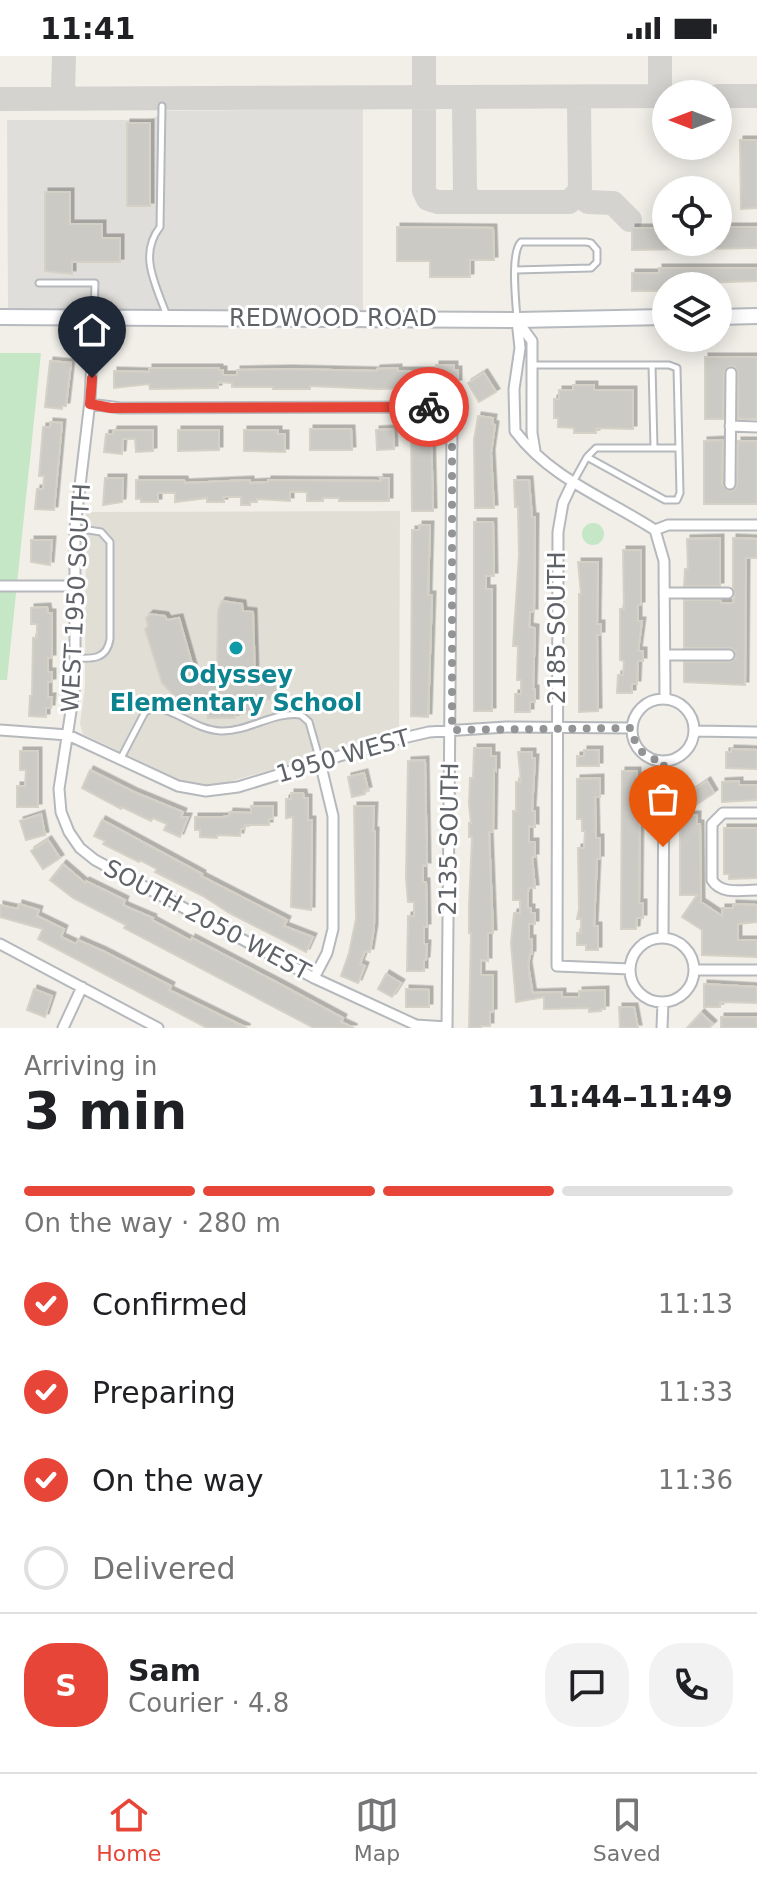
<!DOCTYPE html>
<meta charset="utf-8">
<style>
body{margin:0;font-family:"DejaVu Sans",sans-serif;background:#f2f2f2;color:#202124;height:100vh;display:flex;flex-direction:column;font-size:30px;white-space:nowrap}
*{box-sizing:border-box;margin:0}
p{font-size:26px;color:#757577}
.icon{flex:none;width:44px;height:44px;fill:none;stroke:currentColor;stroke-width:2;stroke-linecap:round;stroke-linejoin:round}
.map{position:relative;height:972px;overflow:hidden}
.drawer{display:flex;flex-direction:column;background:#fff;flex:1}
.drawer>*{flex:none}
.needle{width:52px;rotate:270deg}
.fabs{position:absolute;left:652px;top:24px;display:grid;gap:16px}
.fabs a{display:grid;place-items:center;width:80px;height:80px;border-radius:50%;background:#fff;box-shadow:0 4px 20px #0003;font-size:40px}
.pin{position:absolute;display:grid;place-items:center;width:68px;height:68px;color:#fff;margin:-82px -34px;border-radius:50% 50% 50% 0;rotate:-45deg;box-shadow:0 0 8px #0007}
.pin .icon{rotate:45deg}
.courier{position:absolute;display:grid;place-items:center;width:80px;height:80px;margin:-40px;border:6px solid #e74537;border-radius:50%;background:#fff;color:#222;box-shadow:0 2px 10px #0007}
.summary em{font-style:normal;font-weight:600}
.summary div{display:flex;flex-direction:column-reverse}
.summary{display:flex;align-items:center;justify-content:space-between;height:136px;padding:0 24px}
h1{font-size:52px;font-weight:600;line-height:60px}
.bar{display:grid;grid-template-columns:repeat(4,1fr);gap:12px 8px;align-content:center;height:96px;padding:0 24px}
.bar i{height:10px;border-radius:6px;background:#e0e0e0}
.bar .on{background:#e74537}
.bar p{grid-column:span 4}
.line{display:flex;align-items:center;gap:20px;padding:0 24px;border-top:2px solid #e0e0e0}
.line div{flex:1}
.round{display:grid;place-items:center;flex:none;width:84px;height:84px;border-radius:32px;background:#f2f2f2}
ol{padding:0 24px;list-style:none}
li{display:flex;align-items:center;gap:24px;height:88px}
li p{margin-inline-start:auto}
li .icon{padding:8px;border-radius:50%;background:#e74537;color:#fff;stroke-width:4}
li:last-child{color:#757577}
li i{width:44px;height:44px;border:4px solid #e0e0e0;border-radius:50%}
.status{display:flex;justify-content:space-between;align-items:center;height:56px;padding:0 40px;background:#fff;direction:ltr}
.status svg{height:22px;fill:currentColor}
.dock{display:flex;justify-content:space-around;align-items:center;height:112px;border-top:2px solid #e0e0e0;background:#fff;font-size:22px;color:#757577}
.dock a{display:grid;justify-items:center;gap:4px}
.dock .on{color:#e74537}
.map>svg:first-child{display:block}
.industrial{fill:#e0deda}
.education{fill:#e1ded6}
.green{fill:#c5e7c5}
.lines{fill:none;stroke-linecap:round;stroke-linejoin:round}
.taxiway{stroke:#d4d3d0;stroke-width:24}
.building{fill:#cccac5;stroke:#d6d1c6;stroke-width:2;filter:url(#shadow)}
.lane-casing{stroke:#b5b8bc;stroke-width:9}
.street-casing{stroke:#b5b8bc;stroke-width:13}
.secondary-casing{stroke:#b6babf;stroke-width:18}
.lane{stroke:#fff;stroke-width:5}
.street{stroke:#fff;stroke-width:9}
.secondary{stroke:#fff;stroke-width:14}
.done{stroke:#929495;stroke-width:8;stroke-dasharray:0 14.4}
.route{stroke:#e74537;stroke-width:10}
.culture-dot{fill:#0f9aa8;stroke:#fff;stroke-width:3}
.labels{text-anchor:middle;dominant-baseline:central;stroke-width:6;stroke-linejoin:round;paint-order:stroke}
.street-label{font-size:24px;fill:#5f6368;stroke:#fff}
.culture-label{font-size:24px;font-weight:bold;fill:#0d838f;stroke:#fff}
</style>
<div class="status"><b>11:41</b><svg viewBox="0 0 49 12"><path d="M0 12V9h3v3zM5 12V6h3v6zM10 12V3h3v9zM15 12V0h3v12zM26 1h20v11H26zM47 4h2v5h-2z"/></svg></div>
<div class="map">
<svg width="757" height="972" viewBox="0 0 757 972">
<defs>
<filter id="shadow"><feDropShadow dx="3.5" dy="-3.5" stdDeviation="0" flood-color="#0004"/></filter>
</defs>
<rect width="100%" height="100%" fill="#f1efe8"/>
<path class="industrial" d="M363,53V255H8L7,64H150L166,55Z"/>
<path class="education" d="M400,455L399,677L214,730L184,726L83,678L80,668L85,631L86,456Z"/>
<path class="green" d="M0,297H41L7,624H0Z
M582 478a11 11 0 1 1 22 0a11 11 0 1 1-22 0Z"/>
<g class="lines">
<path class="taxiway" d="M64,0L63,34L70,42
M424,0V34L433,41L424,48V135L428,143L438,146H569L579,136
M660,0V33L666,40
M718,40H757
M471,41L464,48L465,137L468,143L477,146
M586,41L579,47L580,139L588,146L613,147L630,164
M0,43L666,40"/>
</g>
<path class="building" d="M127,67H150V150H127Z
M740,84H757V152L741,153Z
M45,136H70V168H102V182H120V206H72V218L45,215Z
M397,171L493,172L494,204H470V221H430V205H397Z
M718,171H757V192L632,194V172H666V186H718Z
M659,212H757V225L673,228V230H666V235H632V217H659Z
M705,301H757V363H738V316L735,311L730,310L724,316L723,363H705Z
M50,305L71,307L66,350H62V353L45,351Z
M436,309H454V314H458V327H428V332L377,333L310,330V333H273V331H232V327L218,326V332L150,333L149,328L114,332V315L149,316V312H219V314H223V319H237V314L289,313L377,315V313L398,312V315H436Z
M484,317L496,336L479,346L468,327Z
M573,329H594V334H633V373L596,372V377H574V372L558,371V362H554V343H559V334H573Z
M478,360L493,362L492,368L495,369L491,397L494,452H475L474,384Z
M50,366L62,367L54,454L35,453L37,433H43L44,420H39L43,371H50Z
M411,371H431L433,455H412Z
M310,373H351L352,394H310Z
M393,373L394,393L377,394L376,374Z
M114,374H153V395L136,396L135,383H123L122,398L104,396L106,378H113Z
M178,374H219V394L178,395Z
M244,374H278V378H285V396L244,395Z
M723,384L722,428L729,435L734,434L737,429L738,385H757V448H704V385Z
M105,422H123L122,446L103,449Z
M380,422H389V445H339V442H323V445H307V436H290V445L257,443V446H250V449H241V441H224V446H207V442L175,446V437H158V446H141V443H136V424H184L185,427L250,424V427L268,426V424L381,425Z
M514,424H529L532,461H535L534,556H530L529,571L535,572L533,633H535V646H530V656H515V638H521V624H517L518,590H513L519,499L518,451H515Z
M474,466H493L494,520H486V533H492V655H474Z
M419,469H430L428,539H432L428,661L411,660L412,474H419Z
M720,482V530H684L685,513H688L687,483Z
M733,482L757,483V502H746L745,629L684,626V606H729L736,602L735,595L730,592H684V544H720L721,547H733L735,538L733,531Z
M31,484H52L50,509L31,506Z
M623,494H641V549H638V565H642L638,595H643V605H638L637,628H632V637H617L618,619H623L624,605L620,604V553H624Z
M578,506H598L597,568H601V579H597L598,655L579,656V538H581Z
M222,545L242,548L243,555L253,556L255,621H280V643L253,644V657L235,658V662H208V655L173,639L162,627L145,573L148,570L146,562L150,558L165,560L167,564L179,562L195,618L217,612L218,554Z
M47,551L48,557H52V602H48V616H52V626H48V641H52L51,652H46V661L29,660L30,640H32L33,582H37V568H31V552Z
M474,692H491V700H496V715L494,714L493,776H489L493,877H488V905L481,904V919H493V956H490V970H481V972H469L471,877H469V850L472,781H469V767H471L469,748L470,722H473Z
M731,693L757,694V713L726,712V696H731Z
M584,694H599V710H577V700H584Z
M20,695H38V751H17V730H25L26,714H20Z
M518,696H532V702H535L532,755H535V771L529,770V786H535V801H532L535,832H529L528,836V852H531V857H535V868H529V883H532V898H530L528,909L532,934L533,937L562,936V941H579V935L605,934V953H601V955L589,956V952L544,953V941L516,946L511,887L514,857H520V844H513V755H516V726H521Z
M425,704L427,810L423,809V826H426L427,871H424V888H427L426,904H424V915H407L408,860H414V846H408L406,822L408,705Z
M90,714L134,736L183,756L181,761H188L180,781L164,774L167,768L153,762L151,765L122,751L121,753L82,732Z
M622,715H637V726H643V741H640L639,847H643V862H637L636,873H621Z
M364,717L368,734L364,735L365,738L352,741L348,721Z
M600,722V741H595L596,782H600V803H597L594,870H598V894H586V889H577V877H581V863H577L579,853L578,792H584L585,775H582V763H577V723Z
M707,725L714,737L696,749L688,738Z
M739,725V729H757V744L722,746V726Z
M291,737H303L304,742H308V764H312L311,854L291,851L293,761L286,762V743H291Z
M251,750H273V763H269V769H245V773H241L240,780L217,779V782L200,781V774H195V761H223L229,760L230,756L251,757Z
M354,750H374L373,775H375L374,872L370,896L365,895L360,908L365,910L358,927L341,920L349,897L356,863Z
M41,758L45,779L26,784L20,765Z
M680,759H697V768H700L701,846L722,860V852H733V848L757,849V866L738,868V884H757V901L702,899V874L682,861L697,839H680Z
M102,764L202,818L201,820L287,864L284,870L313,881L306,896L229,857L203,840L155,816L157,813L140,804L139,806L103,788L105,785L94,780Z
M724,772H757V822L729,823V818H724Z
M48,784L60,802L43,813L31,795Z
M63,808L85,827L86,825L125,844L123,849L127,851L153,862L152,864L191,885L192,882L278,927L343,962L341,966L354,972H314L124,872L126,869L73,842L50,824Z
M19,848L39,854L37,860L64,873L61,881L76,888L78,884L103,895L171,930L169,934L247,972H207L38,883L43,873L0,861V849L18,853Z
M386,918L401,927L392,941L378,933Z
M704,928L757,931V947L720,946V951H704Z
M34,933L52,940L45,961L27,954Z
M406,933L429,934V951H406Z
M619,951H634L638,972H620Z
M701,957L713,968L709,972H687Z
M721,961H757V972H721Z"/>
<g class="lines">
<g class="lane-casing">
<path id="lane" d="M162,50L160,171C138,199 156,229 167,260
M516,214L591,212L597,206V194L591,187L586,186H521C510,197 516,246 517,263
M39,227H95L94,260
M533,309H669L677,312L680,437L677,444H665L587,401L572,428
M652,309L654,392
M587,401L596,392H679
M76,602C93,603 107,603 110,583V486L101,476L76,472
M121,702L145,656L156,651C179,656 197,674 221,675C248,676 274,655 301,659L309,666L320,705"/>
</g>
<g class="street-casing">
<path id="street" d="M94,261L90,345L75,472V629L59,733L61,756L69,776L80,792L95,804L314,922L416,969L447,971
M517,264L520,292L514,333L515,375C551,423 606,442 655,474L664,505L665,642
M519,267L532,285V377L535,395
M90,348L120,352L432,351L449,354L452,369C452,570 448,771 447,972
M730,370L757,371
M572,428L563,447L558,476L557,910L630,913
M730,428L731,317
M655,474L668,469H757
M0,530H75
M664,537H728
M665,599H729
M632 674a31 31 0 1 1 62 0a31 31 0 1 1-62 0Z
M0,674L68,679L178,730L206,735L238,731L382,687L429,676L506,671L632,672
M695,675L757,676
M757,757H723L712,768V824C721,839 742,834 757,834
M663,882L664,705
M630 914a32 32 0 1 1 64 0a32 32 0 1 1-64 0Z
M0,888L158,972
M695,914H757
M314,922L327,897L333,873V760L320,706
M63,972L82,931
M662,972L663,946"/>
</g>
<g class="secondary-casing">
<path id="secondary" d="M0,261L517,264L666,261
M718,261L757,260"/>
</g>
<use href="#lane" class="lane"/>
<use href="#street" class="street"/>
<use href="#secondary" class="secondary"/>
</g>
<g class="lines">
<path class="done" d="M429,351L449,354L452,369V674L632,672C634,692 644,703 664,705L663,791"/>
<path class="route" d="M92,322L90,348L111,352L429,351"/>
</g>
<circle class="culture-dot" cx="236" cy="592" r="8"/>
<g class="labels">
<g class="street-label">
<text x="333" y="262">REDWOOD ROAD</text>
<text transform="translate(76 542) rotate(-87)">WEST 1950 SOUTH</text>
<text transform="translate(557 572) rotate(-90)">2185 SOUTH</text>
<text transform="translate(343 700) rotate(-16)">1950 WEST</text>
<text transform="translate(449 783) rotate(-89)">2135 SOUTH</text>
<text transform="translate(207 864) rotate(28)">SOUTH 2050 WEST</text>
</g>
<g class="culture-label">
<text x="236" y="619">Odyssey<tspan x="236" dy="28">Elementary School</tspan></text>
</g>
</g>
</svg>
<div class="fabs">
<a><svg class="needle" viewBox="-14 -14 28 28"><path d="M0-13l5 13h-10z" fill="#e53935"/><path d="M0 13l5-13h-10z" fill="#757577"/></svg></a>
<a><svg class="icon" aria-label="locate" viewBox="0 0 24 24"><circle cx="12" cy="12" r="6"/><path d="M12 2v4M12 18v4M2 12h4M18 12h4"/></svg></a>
<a><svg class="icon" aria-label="layers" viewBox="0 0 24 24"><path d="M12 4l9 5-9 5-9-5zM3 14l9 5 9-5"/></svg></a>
</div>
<div class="pin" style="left:663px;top:791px;background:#ea580c"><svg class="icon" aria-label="bag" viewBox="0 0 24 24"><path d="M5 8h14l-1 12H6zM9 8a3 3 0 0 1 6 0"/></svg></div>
<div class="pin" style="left:92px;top:322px;background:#1f2937"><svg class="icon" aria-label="home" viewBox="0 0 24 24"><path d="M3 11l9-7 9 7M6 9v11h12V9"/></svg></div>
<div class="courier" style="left:429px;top:351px"><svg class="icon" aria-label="bike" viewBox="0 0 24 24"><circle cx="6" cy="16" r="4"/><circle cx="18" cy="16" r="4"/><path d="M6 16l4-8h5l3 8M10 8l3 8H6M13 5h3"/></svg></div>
</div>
<section class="drawer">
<div class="summary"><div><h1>3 min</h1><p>Arriving in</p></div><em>11:44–11:49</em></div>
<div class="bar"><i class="on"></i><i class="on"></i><i class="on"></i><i></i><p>On the way · 280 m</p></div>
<ol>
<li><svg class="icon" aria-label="check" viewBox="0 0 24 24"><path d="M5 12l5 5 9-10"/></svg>Confirmed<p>11:13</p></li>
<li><svg class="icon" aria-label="check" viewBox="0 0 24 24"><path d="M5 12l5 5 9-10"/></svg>Preparing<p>11:33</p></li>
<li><svg class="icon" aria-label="check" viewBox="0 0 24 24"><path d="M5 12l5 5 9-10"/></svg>On the way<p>11:36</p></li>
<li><i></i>Delivered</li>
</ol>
<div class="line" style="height:144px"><b class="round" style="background:#e74537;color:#fff">S</b><div><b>Sam</b><p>Courier · 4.8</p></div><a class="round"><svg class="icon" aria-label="chat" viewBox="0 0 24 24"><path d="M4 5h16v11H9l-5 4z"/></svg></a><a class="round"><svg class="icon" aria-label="phone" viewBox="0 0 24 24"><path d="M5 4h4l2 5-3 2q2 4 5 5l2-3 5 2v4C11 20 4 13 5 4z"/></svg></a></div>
</section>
<nav class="dock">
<a class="on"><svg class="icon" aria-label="home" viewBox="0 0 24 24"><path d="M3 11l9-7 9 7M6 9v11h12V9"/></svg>Home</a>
<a><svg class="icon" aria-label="map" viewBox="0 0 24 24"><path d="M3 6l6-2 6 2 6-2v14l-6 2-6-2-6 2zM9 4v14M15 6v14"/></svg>Map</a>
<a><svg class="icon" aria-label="saved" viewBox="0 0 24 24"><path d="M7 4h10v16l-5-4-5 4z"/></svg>Saved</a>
</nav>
